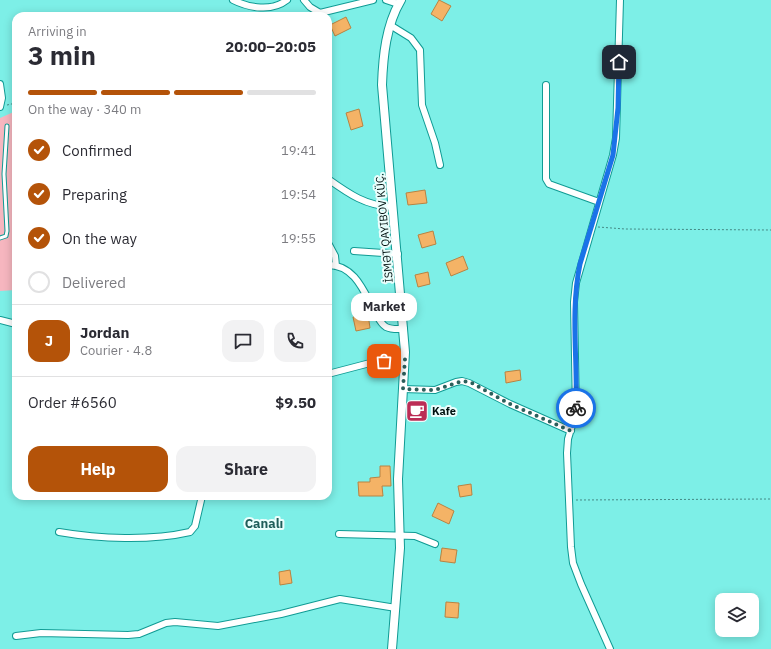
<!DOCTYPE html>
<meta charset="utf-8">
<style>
body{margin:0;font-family:"IBM Plex Sans",sans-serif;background:#f2f2f3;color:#2b2b33;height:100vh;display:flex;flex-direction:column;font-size:15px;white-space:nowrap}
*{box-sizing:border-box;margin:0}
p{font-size:13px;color:#7c7c81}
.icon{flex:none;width:22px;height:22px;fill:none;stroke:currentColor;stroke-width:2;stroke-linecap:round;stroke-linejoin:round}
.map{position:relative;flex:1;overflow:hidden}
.side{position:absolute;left:12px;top:12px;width:320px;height:488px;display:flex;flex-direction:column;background:#fff;border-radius:12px;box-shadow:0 2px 10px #0003}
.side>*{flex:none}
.controls{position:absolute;left:715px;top:593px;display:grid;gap:8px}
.controls a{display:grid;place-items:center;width:44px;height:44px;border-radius:8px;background:#fff;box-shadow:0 2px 10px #0003;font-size:20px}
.pin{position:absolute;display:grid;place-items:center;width:34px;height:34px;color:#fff;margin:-17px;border-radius:8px;box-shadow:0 2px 6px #0006}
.courier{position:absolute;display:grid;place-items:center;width:40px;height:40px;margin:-20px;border:3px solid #1a73e8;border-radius:50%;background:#fff;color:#222;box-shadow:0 1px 5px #0007}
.bubble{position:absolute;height:28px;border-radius:12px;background:#fff;box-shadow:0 2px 10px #0003;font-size:13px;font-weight:700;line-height:28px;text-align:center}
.head em{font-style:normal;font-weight:700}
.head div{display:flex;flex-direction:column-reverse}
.head{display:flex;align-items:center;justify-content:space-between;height:68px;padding:0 16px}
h1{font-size:26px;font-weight:700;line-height:30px}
.bar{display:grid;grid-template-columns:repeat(4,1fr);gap:6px 4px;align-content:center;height:48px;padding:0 16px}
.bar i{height:5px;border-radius:3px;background:#e1e1e2}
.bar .on{background:#b45309}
.bar p{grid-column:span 4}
.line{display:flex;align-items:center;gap:10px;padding:0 16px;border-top:1px solid #e1e1e2}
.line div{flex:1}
.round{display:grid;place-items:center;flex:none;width:42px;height:42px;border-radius:12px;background:#f2f2f3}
ol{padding:0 16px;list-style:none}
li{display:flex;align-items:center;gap:12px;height:44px}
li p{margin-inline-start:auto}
li .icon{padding:4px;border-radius:50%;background:#b45309;color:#fff;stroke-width:4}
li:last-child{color:#7c7c81}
li i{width:22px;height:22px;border:2px solid #e1e1e2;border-radius:50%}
.action{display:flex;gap:8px;margin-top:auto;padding:8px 16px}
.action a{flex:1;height:46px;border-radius:12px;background:#b45309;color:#fff;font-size:16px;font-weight:700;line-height:46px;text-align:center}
.action a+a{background:#f2f2f3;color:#2b2b33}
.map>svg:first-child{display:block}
.green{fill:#f6b6bf}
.building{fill:#f4b366;stroke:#b88342}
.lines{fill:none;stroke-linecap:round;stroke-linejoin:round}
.lane-casing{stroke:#109b94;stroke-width:5}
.street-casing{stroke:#109b94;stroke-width:8}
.secondary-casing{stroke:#109b94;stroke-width:10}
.path{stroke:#448985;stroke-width:1;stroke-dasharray:2 2;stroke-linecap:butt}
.lane{stroke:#fff;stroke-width:3}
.street{stroke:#fff;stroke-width:6}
.secondary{stroke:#fff;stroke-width:8}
.done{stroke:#2c5f5b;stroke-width:4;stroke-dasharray:0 7.2}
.route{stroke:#1a73e8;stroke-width:5}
.labels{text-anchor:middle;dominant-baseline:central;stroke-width:4;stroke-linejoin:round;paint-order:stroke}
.street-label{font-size:11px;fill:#001110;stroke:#eafefc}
.poi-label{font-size:11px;font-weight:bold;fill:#001110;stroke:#eafefc;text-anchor:start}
.quarter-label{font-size:13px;font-weight:bold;fill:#1e5d59;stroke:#eafefc}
</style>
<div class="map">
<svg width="771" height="649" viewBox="0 0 771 649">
<rect width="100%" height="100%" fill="#7defe7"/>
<path class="green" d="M16,111V290L0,291V118Z"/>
<path class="building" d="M439,0L451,6L442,21L431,14Z
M346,17L351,28L335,36L330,25Z
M359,109L363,126L351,130L346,113Z
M425,190L427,203L408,205L406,193Z
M433,231L436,244L422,248L418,235Z
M463,256L468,269L451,276L446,263Z
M428,272L430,284L418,287L415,275Z
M368,314L370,328L356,331L353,317Z
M520,370L521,380L506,383L505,372Z
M380,466H390L391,486H382L383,496H359L358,482H370V478L380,477Z
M471,484L472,495L460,497L458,486Z
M438,503L454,511L449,524L432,516Z
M442,548L457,550L455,563L440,561Z
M290,570L292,583L280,585L279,572Z
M446,602L459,603L458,618L445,617Z"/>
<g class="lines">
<g class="lane-casing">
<path id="lane" d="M0,238L6,236L7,231L4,174L7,126"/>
</g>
<g class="street-casing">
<path id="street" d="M233,0C249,8 272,12 287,0
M304,0L310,7L320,13L373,0
M386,0L398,4
M390,25L411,38L420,50L422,105L435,143L440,165
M0,84L2,98L0,107
M546,85V179L549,184L599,202
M328,179C349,194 366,206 393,207
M328,243L335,256L336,266
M354,251L398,254
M328,265C355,265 364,292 375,312C378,317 380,323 386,327C392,330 398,329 404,329
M0,320L16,324
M328,374L370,363L405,359
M403,389L435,390L456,382L462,381L469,383L510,404L571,431
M59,532C99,539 151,541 190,532L195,526L202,496
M339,534L415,536L435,544
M16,636L41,633L128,635L139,634L166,623L175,622L218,626L281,614L340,599L396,608
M610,649L581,584L573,563L571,547L567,453L568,439L576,412L574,302L576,283L613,155L616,138L620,0"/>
</g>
<g class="secondary-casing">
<path id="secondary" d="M392,649L400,548L398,479L405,352L382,85C383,56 386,25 401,0"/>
</g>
<path class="path" d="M7,105L16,103
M598,227L625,229L771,230
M576,500L771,499"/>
<use href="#lane" class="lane"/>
<use href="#street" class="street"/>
<use href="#secondary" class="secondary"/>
</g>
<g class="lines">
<path class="done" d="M384,361L405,359L403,389L435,390L462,381L470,382L510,404L571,431L575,419L576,408"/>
<path class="route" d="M576,408C578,360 570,312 580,264L613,155L618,108L619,62"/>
</g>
<defs>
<g id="cafe-square" transform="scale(1.15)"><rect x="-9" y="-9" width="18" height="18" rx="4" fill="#bc2d56" stroke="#eafefc"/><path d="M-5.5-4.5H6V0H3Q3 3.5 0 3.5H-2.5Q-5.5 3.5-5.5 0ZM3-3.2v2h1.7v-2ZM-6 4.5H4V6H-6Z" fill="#fff"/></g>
</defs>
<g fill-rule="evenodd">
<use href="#cafe-square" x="417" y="411"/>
</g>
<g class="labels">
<g class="street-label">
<text transform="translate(384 228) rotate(-95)">İSMƏT QAYIBOV KÜÇ.</text>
</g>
<g class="poi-label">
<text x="432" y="411">Kafe</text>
</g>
<g class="quarter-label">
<text x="264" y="523">Canalı</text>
</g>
</g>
</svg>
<div class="controls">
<a><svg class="icon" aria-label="layers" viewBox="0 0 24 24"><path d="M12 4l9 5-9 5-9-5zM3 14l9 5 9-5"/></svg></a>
</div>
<div class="pin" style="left:384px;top:361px;background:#ea580c"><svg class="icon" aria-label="bag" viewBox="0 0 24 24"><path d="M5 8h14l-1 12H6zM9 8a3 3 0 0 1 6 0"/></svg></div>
<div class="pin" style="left:619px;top:62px;background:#1f2937"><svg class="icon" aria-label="home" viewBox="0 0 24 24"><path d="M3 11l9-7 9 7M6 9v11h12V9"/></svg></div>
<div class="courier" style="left:576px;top:408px"><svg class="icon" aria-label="bike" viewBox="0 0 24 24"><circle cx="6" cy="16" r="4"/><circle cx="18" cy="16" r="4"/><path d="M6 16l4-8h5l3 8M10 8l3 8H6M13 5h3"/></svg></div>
<div class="bubble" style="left:351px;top:293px;width:66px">Market</div>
<section class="side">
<div class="head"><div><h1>3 min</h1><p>Arriving in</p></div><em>20:00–20:05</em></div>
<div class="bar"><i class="on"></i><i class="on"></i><i class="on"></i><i></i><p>On the way · 340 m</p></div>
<ol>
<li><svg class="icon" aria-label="check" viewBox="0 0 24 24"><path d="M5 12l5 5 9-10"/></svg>Confirmed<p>19:41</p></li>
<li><svg class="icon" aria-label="check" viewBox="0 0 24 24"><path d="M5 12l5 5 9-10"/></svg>Preparing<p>19:54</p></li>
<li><svg class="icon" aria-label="check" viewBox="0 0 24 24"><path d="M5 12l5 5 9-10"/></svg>On the way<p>19:55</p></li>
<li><i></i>Delivered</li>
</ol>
<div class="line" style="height:72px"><b class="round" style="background:#b45309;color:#fff">J</b><div><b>Jordan</b><p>Courier · 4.8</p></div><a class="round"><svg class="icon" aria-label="chat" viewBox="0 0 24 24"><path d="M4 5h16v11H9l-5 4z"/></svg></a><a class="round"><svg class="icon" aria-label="phone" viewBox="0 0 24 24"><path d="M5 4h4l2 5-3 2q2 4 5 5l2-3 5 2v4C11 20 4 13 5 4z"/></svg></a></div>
<div class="line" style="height:52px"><div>Order #6560</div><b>$9.50</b></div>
<div class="action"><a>Help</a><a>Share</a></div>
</section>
</div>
